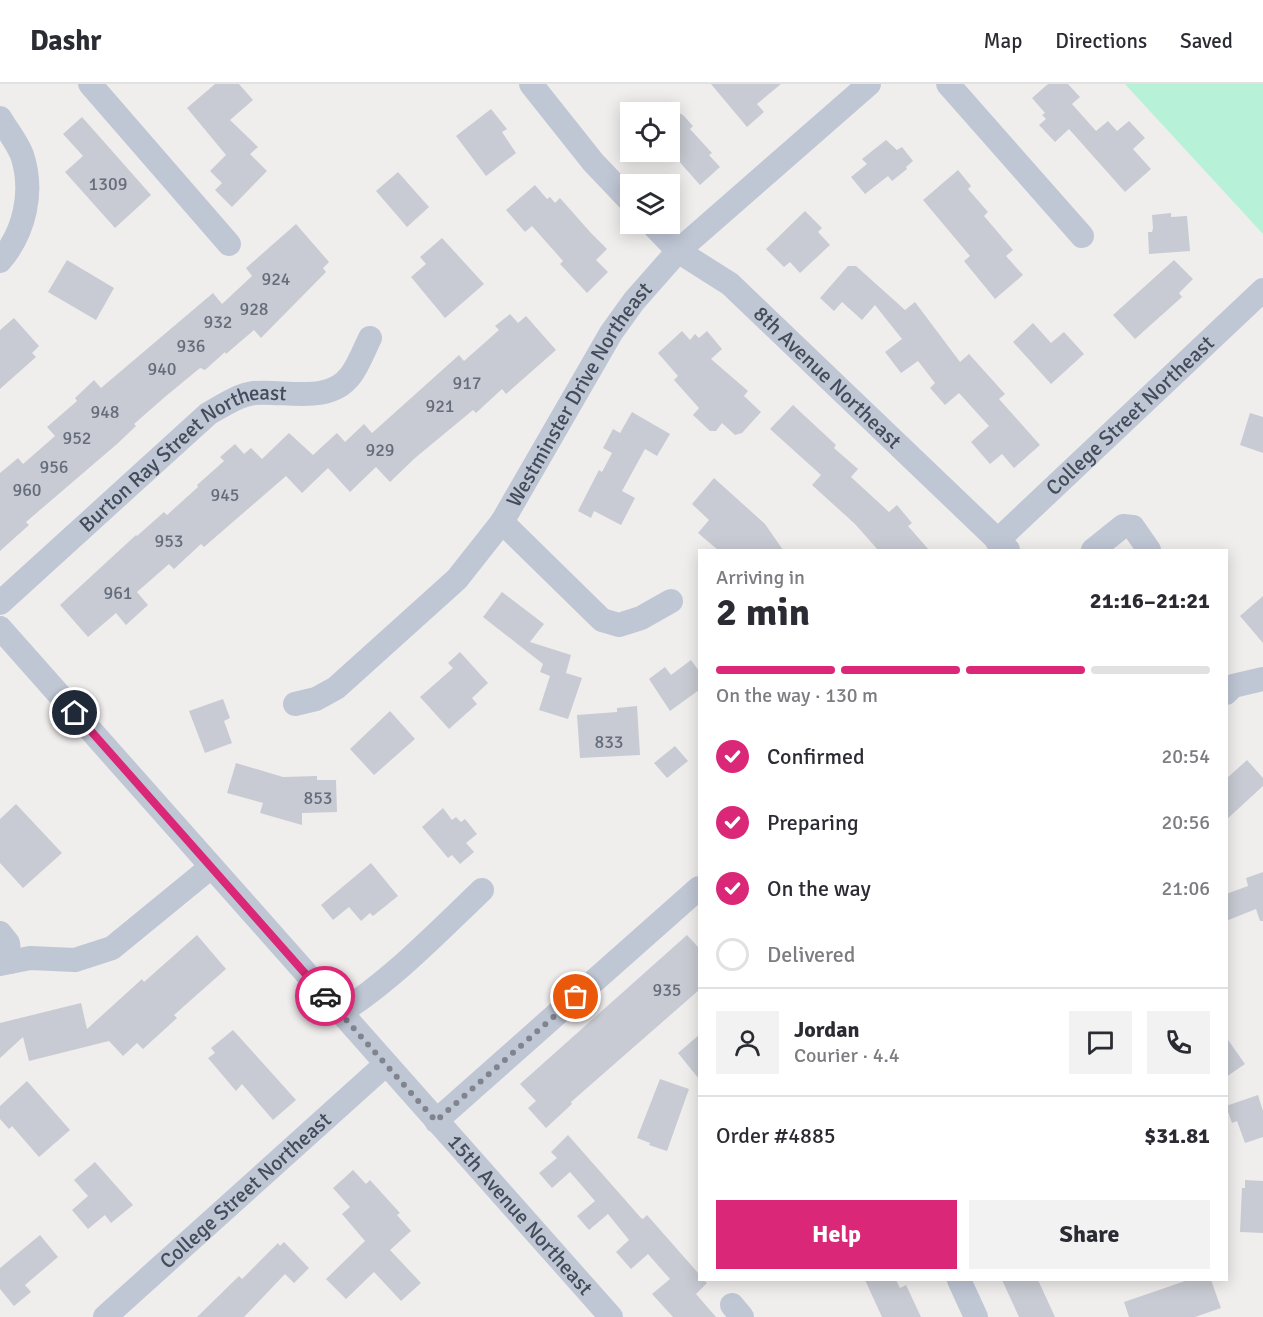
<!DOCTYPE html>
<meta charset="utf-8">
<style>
body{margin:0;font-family:Signika,sans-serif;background:#f2f2f3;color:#2b2b33;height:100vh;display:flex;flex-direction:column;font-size:22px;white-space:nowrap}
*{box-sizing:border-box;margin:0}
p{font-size:20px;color:#7c7c81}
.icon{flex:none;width:33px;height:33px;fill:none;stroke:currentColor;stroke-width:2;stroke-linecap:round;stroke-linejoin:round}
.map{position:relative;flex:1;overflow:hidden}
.details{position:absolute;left:698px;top:465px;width:530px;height:732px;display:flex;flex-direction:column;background:#fff;border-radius:0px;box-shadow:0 3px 15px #0003}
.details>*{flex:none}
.controls{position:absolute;left:620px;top:18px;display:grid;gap:12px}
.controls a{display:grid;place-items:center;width:60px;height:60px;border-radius:0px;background:#fff;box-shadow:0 3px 15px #0003;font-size:30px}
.pin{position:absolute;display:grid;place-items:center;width:51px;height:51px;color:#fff;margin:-26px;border:3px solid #fff;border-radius:50%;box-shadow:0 2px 6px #0007}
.courier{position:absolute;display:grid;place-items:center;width:60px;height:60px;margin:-30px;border:4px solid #db2777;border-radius:50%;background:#fff;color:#222;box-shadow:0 2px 8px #0007}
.overview em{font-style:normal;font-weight:700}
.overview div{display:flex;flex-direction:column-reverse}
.overview{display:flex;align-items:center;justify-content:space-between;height:102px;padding:0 18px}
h1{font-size:39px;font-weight:700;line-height:45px}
.bar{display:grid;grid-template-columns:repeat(4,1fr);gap:9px 6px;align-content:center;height:72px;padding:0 18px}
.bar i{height:8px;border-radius:4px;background:#e1e1e2}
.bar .selected{background:#db2777}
.bar p{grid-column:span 4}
.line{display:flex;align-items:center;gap:15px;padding:0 18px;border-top:2px solid #e1e1e2}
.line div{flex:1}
.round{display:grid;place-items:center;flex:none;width:63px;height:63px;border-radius:0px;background:#f2f2f3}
ol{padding:0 18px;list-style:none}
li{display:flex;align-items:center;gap:18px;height:66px}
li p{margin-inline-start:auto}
li .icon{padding:6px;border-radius:50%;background:#db2777;color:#fff;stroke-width:4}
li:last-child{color:#7c7c81}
li i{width:33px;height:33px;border:3px solid #e1e1e2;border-radius:50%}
.cta{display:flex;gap:12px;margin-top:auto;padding:12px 18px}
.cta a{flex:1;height:69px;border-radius:0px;background:#db2777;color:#fff;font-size:24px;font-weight:700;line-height:69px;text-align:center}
.cta a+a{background:#f2f2f3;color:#2b2b33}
header{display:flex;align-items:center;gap:36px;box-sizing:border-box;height:84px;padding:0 30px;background:#fff;border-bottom:2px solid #e1e1e2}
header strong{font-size:28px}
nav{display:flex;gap:33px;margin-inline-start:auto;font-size:21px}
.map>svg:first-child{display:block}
.green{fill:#b7f2d8}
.building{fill:#c8cbd3}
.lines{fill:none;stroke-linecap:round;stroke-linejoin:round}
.minor{stroke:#bfc6d4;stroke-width:24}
.done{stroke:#80848f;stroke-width:6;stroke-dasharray:0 10.8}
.route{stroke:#db2777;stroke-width:8}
.labels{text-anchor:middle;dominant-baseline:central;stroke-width:5;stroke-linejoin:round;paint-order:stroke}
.number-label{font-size:18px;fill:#656c7a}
.street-label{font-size:21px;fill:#444c5c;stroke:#fff}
</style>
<header>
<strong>Dashr</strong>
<nav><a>Map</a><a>Directions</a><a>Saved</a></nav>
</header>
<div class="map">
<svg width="1263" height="1233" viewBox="0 0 1263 1233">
<rect width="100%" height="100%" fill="#f0eded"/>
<path class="green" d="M1125,0H1263V150Z"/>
<path class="building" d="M215,0H239L253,16L230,36L258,63L250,70L267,87L232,123L215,106L222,99L210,87L226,71L187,24Z
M711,0H781L757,20L764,28L747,43Z
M1048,0H1068L1080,13L1072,20L1096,47L1108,37L1117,47L1129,37L1145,54L1133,65L1151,85L1125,108L1069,45L1055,58L1039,41L1046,35L1042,31L1045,29L1032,14Z
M669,24L683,31L693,42L690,45L712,69L709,71L720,83L700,101L669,66Z
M491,25L507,45L502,48L516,69L486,92L456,52Z
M82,33L151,111L115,144L65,88L83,72L63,50Z
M886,56L897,66L902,63L913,77L906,83L907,85L892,97L888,92L865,110L851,93L867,80L862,75Z
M958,86L971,102L968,105L988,128L984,132L1013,166L1006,172L1023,191L995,215L964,177L970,172L923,116Z
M398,88L429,123L407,143L376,107Z
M535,101L547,115L550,113L555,119L560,114L591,149L607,165L596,176L608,188L587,209L560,180L563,177L532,142L525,148L506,126Z
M805,127L822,144L818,148L830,161L800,189L790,178L784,183L766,165Z
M1171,129V133L1187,132L1190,167L1149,170L1148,148H1152L1153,144L1152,131Z
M296,140L329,178L323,184L326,188L261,254L254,246L226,270L225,268L205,286L200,284L166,312L134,340L136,342L117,360L26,438L29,441L0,467V389L18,374L23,380L55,352L47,343L77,317L75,314L94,296L101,304L213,209L222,220L252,192L246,184Z
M442,154L484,200L445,234L411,193L426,180L420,173Z
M67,176L114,204L96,236L48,208Z
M1174,176L1193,195L1179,209L1182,213L1135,255L1113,231Z
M848,182H856L905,226L915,218L960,278L969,270L1005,310L999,315L1040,361L1014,384L1002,370L990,380L971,358L989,342L959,309L945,321L930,304L935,299L918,277L901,289L885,268L902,255L875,221L862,236L842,218L834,227L820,214Z
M510,230L518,239L526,232L556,266L506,310L502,305L476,329L473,326L415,374L390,398L376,383L350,408L328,384L302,409L286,392L204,463L201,460L174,485L169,480L137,508L148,521L126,541L116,529L88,553L60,521L136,451L137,452L164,428L167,431L198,403L197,401L224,377L220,373L235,360L244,370L251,364L262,375L289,349L313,371L337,349L345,358L364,340L372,349L459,271L464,277L499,246L495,242Z
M14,234L39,262L32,269L36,273L0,305V246Z
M1033,239L1051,259L1064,248L1084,270L1051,300L1013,258Z
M682,247L690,256L695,250L699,254L707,247L722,265L711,275L748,307L744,312L761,328L742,349L735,351L722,339L716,347H710L693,331L699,324L674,296L678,292L658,269Z
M793,321L836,361L834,364L858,385L851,393L889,428L897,421L912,439L908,442L929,466H878L855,440L812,401L821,391L770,345Z
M632,328L670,350L657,372L645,365L622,407L635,414L621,441L594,427L591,434L578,427L599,386L602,388L612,369L603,364L613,345L620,349Z
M1250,329L1263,333V369L1240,361Z
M714,394L765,440L783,466H718L698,449L709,436L692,420Z
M502,508L544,540L530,558L571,571L566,589L582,594L568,635L539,626L550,592L540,588L543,580L483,533Z
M1263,512V559L1240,532Z
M460,568L488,599L472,614L477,620L449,645L420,613L453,584L448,579Z
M691,576L699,587V606L670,627L649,595L665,583L671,591Z
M223,615L230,634L224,637L232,659L205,669L189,627Z
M637,622L640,671L580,674L577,631L617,628V624Z
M390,627L415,655L374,691L350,665Z
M675,662L688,677L667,694L654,679Z
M1247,676L1263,694V702L1226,736V695Z
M236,679L283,693L317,692V696H336L337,728L302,729V741L260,729L263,719L227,709Z
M16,720L62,769L23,804L0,779V735Z
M443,724L452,736L456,733L461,738L465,735L477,750L466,759L474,768L460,780L452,771L448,774L422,743Z
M371,779L398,812L373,832L370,829L361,837L349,823L333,836L321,821Z
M1263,788V837H1260L1256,825L1226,837V810L1248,802L1246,794Z
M197,851L226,885L174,931L177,934L143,965L137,959L123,972L109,957L29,977L23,953L0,974V939L81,919L87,945L142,895L144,898Z
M687,851L699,864V906L571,1018L572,1020L546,1044L528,1024L536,1017L520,1000Z
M233,946L296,1016L273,1036L242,1000L236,1007L208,974L215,969L211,964Z
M699,951V995L678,969Z
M1226,953L1245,980L1226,993Z
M660,995L689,1005L667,1067L649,1061L650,1059L637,1054Z
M27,997L70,1046L39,1073L12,1042L9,1045L0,1035V1022Z
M1258,1011L1263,1027V1053L1245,1059L1237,1037L1232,1039L1226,1022Z
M568,1051L641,1134L643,1135L647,1131L699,1190V1196H704L707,1199L696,1210L716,1233H673L652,1210L670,1195L648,1170L631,1185L616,1168L629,1156L608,1130L589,1146L577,1132L595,1117L570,1088L552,1104L539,1089L557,1074L551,1068Z
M95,1078L133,1121L111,1139L105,1131L88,1145L72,1126L88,1112L74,1096Z
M353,1086L366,1100L370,1096L400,1129L397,1131L411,1147L390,1166L421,1199L401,1217L374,1188L346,1215L326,1195L365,1157L342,1130L350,1123L333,1104Z
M1245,1096L1263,1097V1149L1240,1148L1242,1104H1245Z
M40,1151L58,1173L25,1201L31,1208L14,1222L0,1205V1184Z
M284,1158L309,1184L294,1199L285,1190L244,1233H197L239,1192L242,1195L278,1159L280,1162Z
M865,1196H896L900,1204L906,1201L921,1233H882Z
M1002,1196H1038L1055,1233H1019Z
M1188,1196H1211L1221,1224L1195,1233H1129L1124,1218Z"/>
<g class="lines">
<g class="minor">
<path d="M90,0L229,160"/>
<path d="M531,0L593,78L630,117"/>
<path d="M948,0L1082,152"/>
<path d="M0,34C7,46 17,58 22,71C34,107 25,148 0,177"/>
<path id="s1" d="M652,140L678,167L730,200L1008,466"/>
<path d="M502,438L602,536L619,541L641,534L671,517"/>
<path id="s2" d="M997,457L1263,206"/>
<path d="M1093,466L1123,442L1133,443L1149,466"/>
<path id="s3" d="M0,519L208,330C222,322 238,311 254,309C286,306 329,321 351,291C359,280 364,266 370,254"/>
<path id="s4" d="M0,544L611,1233"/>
<path d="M1226,609L1233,602L1263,595"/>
<path id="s5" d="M295,620L316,615L336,604L457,495L502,438L611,249L634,217L678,167L869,0"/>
<path d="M0,849L8,859L10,878"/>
<path d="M0,880L30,874L75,876L112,864L211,783"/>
<path d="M340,929C393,895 437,849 482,806"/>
<path d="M436,1037L699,804"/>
<path d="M959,1196L976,1233"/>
<path d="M732,1221L742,1233"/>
<path id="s6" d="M105,1233L386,980"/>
</g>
</g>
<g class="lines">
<path class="done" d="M325,912L436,1037L576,913"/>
<path class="route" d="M75,629L325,912"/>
</g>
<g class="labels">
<g class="number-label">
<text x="108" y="100">1309</text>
<text x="276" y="195">924</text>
<text x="254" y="225">928</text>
<text x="218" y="238">932</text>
<text x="191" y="262">936</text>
<text x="162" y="285">940</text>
<text x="467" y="299">917</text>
<text x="440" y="322">921</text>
<text x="105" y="328">948</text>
<text x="77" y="354">952</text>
<text x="380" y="366">929</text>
<text x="54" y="383">956</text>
<text x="27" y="406">960</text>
<text x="225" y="411">945</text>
<text x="169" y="457">953</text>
<text x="118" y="509">961</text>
<text x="609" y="658">833</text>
<text x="318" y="714">853</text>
<text x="667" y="906">935</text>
</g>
<g class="street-label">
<text stroke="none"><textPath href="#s1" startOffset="234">8th Avenue Northeast</textPath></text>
<text stroke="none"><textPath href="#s5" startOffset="429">Westminster Drive Northeast</textPath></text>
<text stroke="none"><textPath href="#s2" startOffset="183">College Street Northeast</textPath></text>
<text stroke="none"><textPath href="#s3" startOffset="238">Burton Ray Street Northeast</textPath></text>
<text stroke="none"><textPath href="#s6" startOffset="189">College Street Northeast</textPath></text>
<text stroke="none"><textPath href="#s4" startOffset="784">15th Avenue Northeast</textPath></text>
</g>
</g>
</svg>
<div class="controls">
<a><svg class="icon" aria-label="locate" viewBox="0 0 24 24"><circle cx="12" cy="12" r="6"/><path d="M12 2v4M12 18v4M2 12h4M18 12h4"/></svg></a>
<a><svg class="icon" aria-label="layers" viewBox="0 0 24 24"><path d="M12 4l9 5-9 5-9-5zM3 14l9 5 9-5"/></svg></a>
</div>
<div class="pin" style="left:576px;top:913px;background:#ea580c"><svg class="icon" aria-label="bag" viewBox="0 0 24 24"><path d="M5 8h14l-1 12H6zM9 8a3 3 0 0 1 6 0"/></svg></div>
<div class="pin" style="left:75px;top:629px;background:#1f2937"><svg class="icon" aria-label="home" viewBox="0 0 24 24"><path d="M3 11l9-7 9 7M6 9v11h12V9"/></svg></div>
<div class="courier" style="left:325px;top:912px"><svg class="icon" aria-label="car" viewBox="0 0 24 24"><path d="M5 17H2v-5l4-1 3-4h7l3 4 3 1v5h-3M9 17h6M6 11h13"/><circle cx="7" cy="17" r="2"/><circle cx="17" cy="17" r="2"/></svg></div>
<section class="details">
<div class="overview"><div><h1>2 min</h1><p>Arriving in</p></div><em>21:16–21:21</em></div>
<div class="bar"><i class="selected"></i><i class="selected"></i><i class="selected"></i><i></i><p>On the way · 130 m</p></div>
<ol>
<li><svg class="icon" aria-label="check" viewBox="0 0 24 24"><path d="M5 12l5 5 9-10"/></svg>Confirmed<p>20:54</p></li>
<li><svg class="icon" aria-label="check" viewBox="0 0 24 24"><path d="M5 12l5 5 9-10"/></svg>Preparing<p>20:56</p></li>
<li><svg class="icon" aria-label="check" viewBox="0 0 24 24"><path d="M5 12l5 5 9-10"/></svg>On the way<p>21:06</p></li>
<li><i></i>Delivered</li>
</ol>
<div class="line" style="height:108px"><a class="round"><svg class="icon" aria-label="person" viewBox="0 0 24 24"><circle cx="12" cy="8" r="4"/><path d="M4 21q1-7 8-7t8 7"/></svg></a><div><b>Jordan</b><p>Courier · 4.4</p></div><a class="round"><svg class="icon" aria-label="chat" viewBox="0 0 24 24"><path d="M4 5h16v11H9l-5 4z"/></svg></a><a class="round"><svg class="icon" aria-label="phone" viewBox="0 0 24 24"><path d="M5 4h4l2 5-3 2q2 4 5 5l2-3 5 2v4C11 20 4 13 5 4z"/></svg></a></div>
<div class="line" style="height:78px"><div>Order #4885</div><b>$31.81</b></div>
<div class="cta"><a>Help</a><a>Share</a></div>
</section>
</div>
